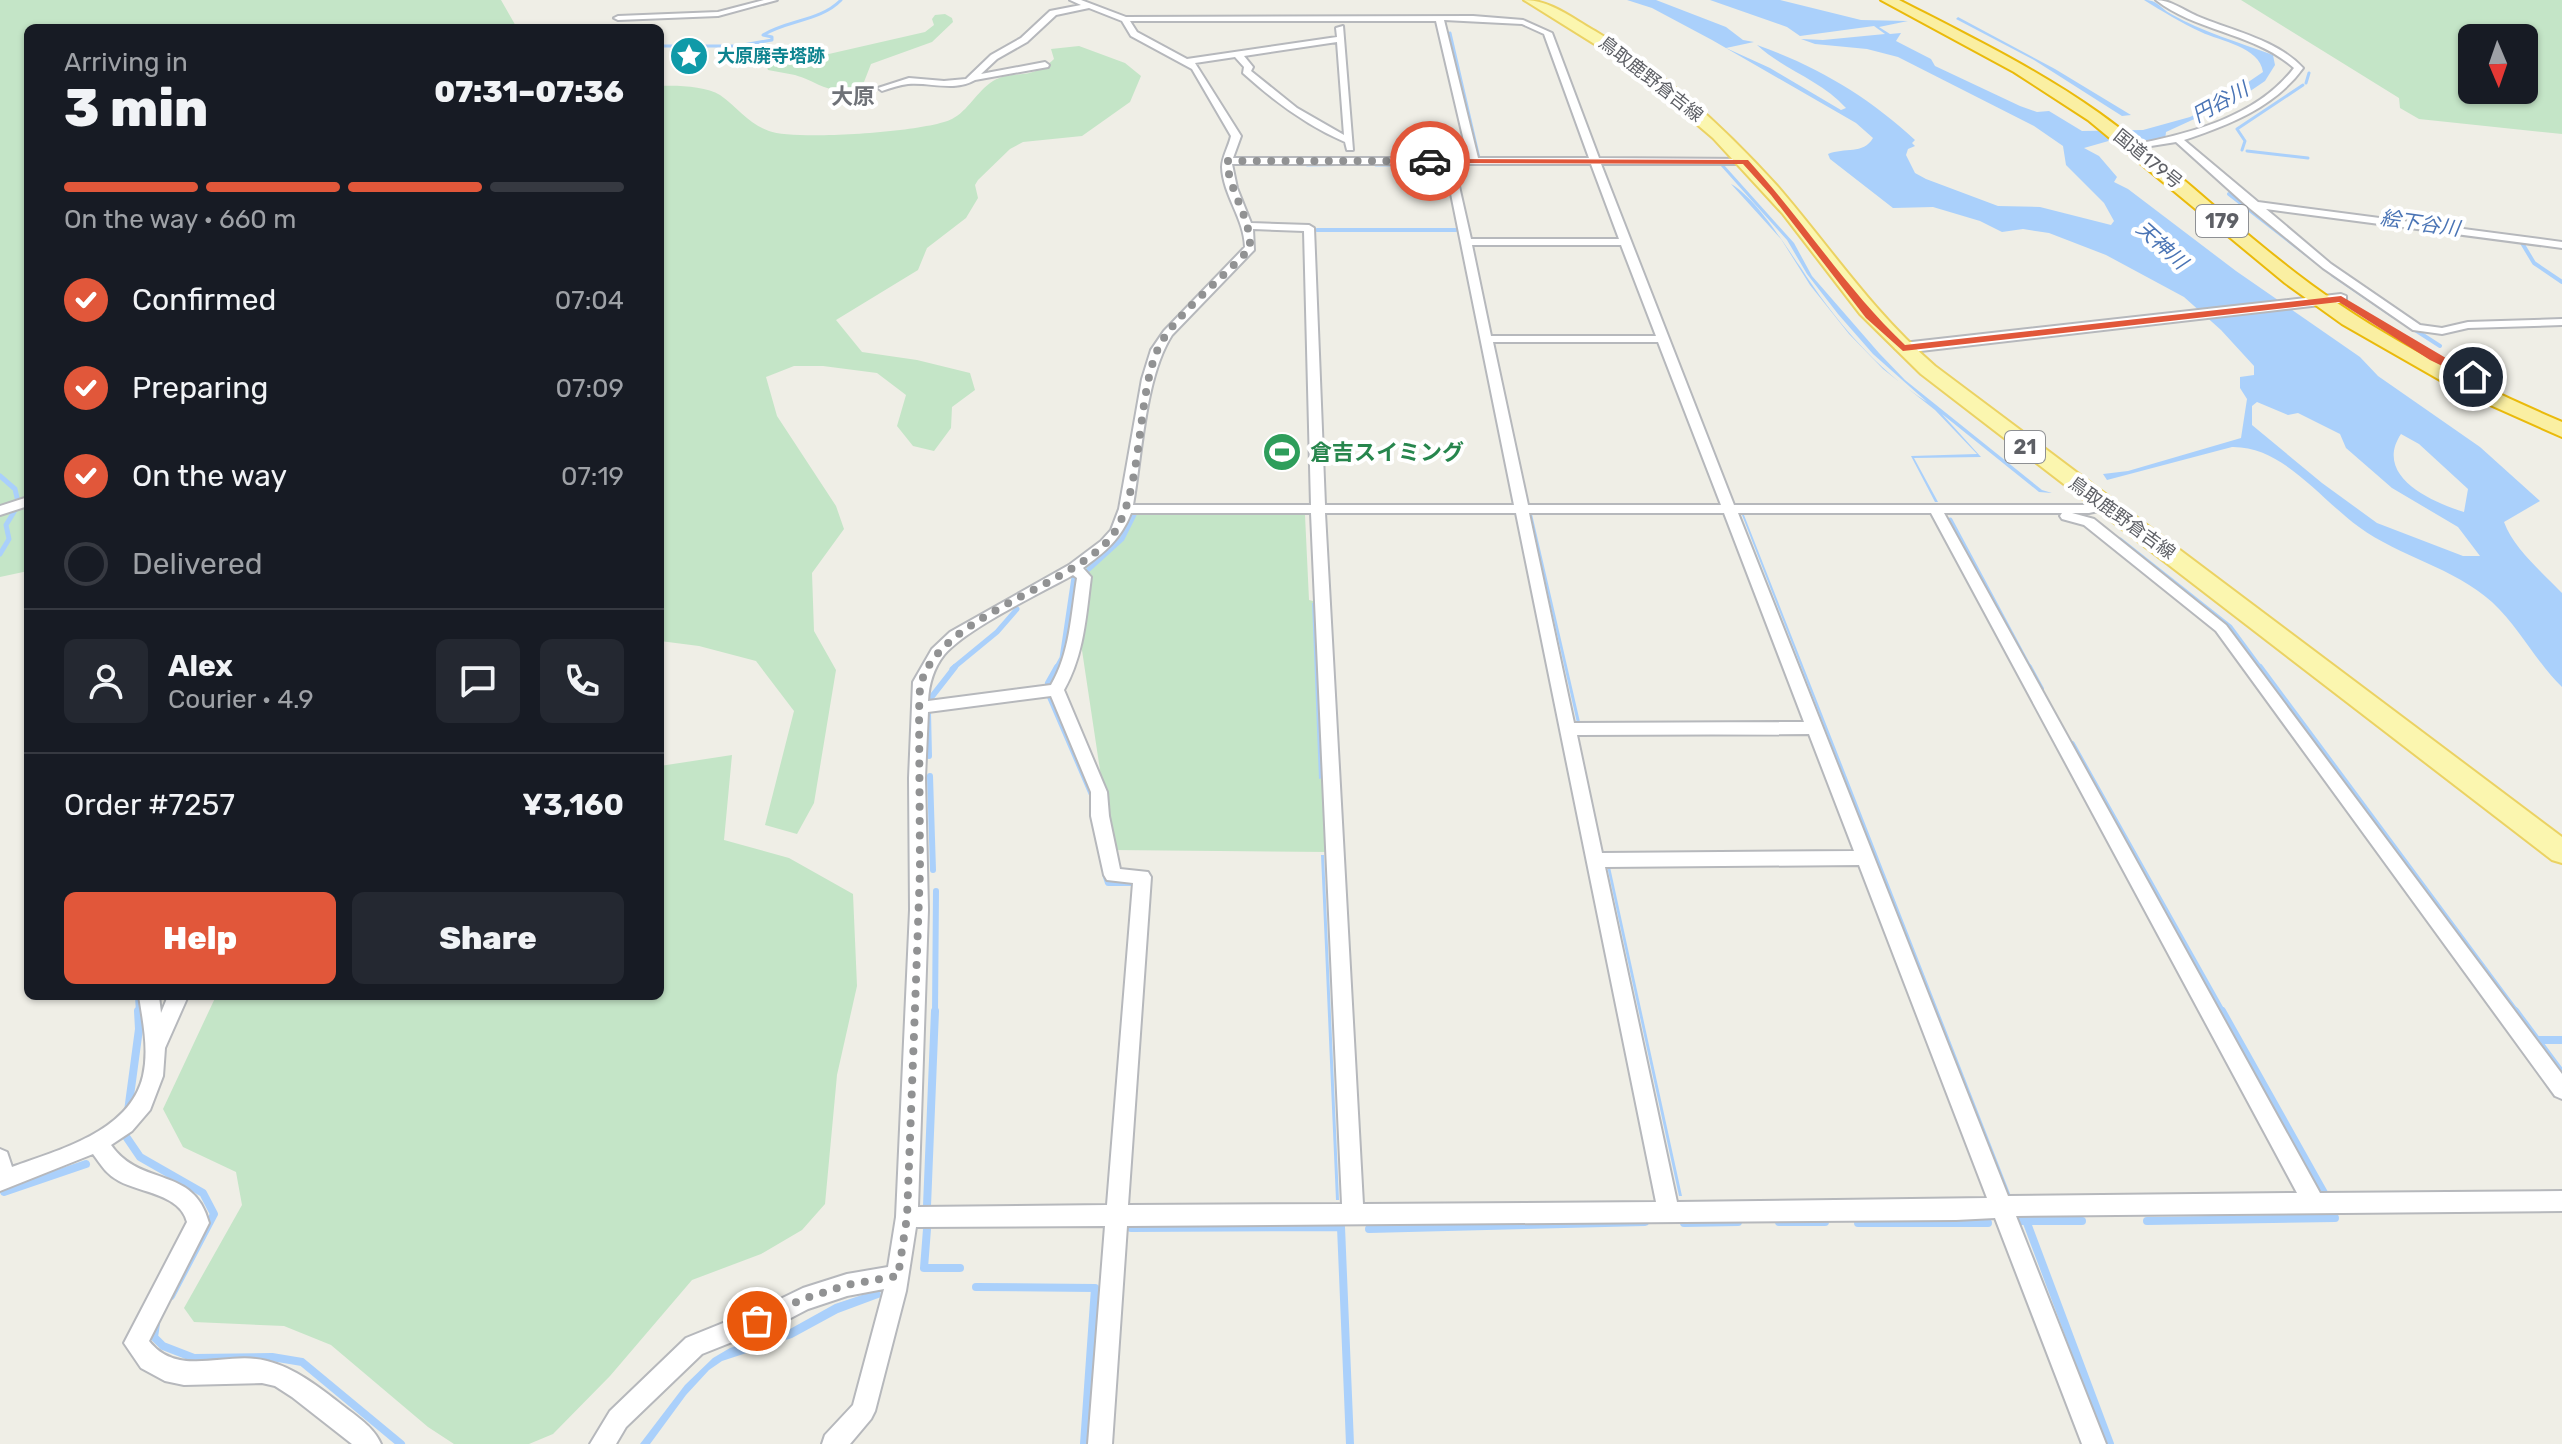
<!DOCTYPE html>
<meta charset="utf-8">
<style>
body{margin:0;font-family:Rubik,"Noto Sans JP",sans-serif;background:#242831;color:#f1f3f6;height:100vh;display:flex;flex-direction:column;font-size:30px;white-space:nowrap}
*{box-sizing:border-box;margin:0}
p{font-size:26px;color:#9ea1a6}
.icon{flex:none;width:44px;height:44px;fill:none;stroke:currentColor;stroke-width:2;stroke-linecap:round;stroke-linejoin:round}
.map{position:relative;flex:1;overflow:hidden}
.panel{position:absolute;left:24px;top:24px;width:640px;height:976px;display:flex;flex-direction:column;background:#171b24;border-radius:12px;box-shadow:0 2px 6px #0004}
.panel>*{flex:none}
.needle{width:52px;rotate:178deg}
.buttons{position:absolute;left:2458px;top:24px;display:grid;gap:16px}
.buttons a{display:grid;place-items:center;width:80px;height:80px;border-radius:12px;background:#171b24;box-shadow:0 2px 6px #0004;font-size:40px}
.pin{position:absolute;display:grid;place-items:center;width:68px;height:68px;color:#fff;margin:-34px;border:4px solid #fff;border-radius:50%;box-shadow:0 2px 8px #0007}
.courier{position:absolute;display:grid;place-items:center;width:80px;height:80px;margin:-40px;border:6px solid #e1573a;border-radius:50%;background:#fff;color:#222;box-shadow:0 2px 10px #0007}
.summary em{font-style:normal;font-weight:800}
.summary div{display:flex;flex-direction:column-reverse}
.summary{display:flex;align-items:center;justify-content:space-between;height:136px;padding:0 40px}
h1{font-size:52px;font-weight:800;line-height:60px}
.bar{display:grid;grid-template-columns:repeat(4,1fr);gap:12px 8px;align-content:center;height:96px;padding:0 40px}
.bar i{height:10px;border-radius:6px;background:#363941}
.bar .on{background:#e1573a}
.bar p{grid-column:span 4}
.line{display:flex;align-items:center;gap:20px;padding:0 40px;border-top:2px solid #363941}
.line div{flex:1}
.round{display:grid;place-items:center;flex:none;width:84px;height:84px;border-radius:12px;background:#242831}
ol{padding:0 40px;list-style:none}
li{display:flex;align-items:center;gap:24px;height:88px}
li p{margin-inline-start:auto}
li .icon{padding:8px;border-radius:50%;background:#e1573a;color:#fff;stroke-width:4}
li:last-child{color:#9ea1a6}
li i{width:44px;height:44px;border:4px solid #363941;border-radius:50%}
.button{display:flex;gap:16px;margin-top:auto;padding:16px 40px}
.button a{flex:1;height:92px;border-radius:12px;background:#e1573a;color:#fff;font-size:32px;font-weight:800;line-height:92px;text-align:center}
.button a+a{background:#242831;color:#f1f3f6}
.map>svg:first-child{display:block}
.green{fill:#c4e5c7;fill-rule:evenodd}
.water{fill:#aad0fb;fill-rule:evenodd}
.lines{fill:none;stroke-linecap:round;stroke-linejoin:round}
.stream-far4{stroke:#aad0fb;stroke-width:3}
.stream-far3{stroke:#aad0fb;stroke-width:4}
.stream-far2{stroke:#aad0fb;stroke-width:5}
.stream-far1{stroke:#aad0fb;stroke-width:6}
.stream{stroke:#aad0fb;stroke-width:8}
.minor-casing{stroke:#b6b8bc;stroke-width:4}
.tertiary-casing{stroke:#b6b8bc;stroke-width:4}
.primary-casing{stroke:#ebd263;stroke-width:4}
.trunk-casing{stroke:#eaba0b;stroke-width:4}
.minor{fill:#fff;fill-rule:evenodd}
.tertiary{fill:#fff;fill-rule:evenodd}
.primary{fill:#fbf6af;fill-rule:evenodd}
.trunk{fill:#faefa2;fill-rule:evenodd}
.route{fill:#e1573a}
.done{stroke:#919293;stroke-width:8;stroke-dasharray:0 14.4}
.labels{text-anchor:middle;dominant-baseline:central;stroke-width:8;stroke-linejoin:round;paint-order:stroke}
.far-culture-label{font-size:18px;font-weight:bold;fill:#0d838f;stroke:#fff;text-anchor:start}
.far-street-label{font-size:18px;fill:#5e6066;stroke:#fff}
.far-water-label{font-size:20px;font-style:italic;fill:#4a74b5;stroke:#fff}
.shield{fill:#fff;stroke:#8e9094;stroke-width:2}
.shield-label{font-size:20px;font-weight:bold;fill:#5e6066}
.far-quarter-label{font-size:22px;font-weight:bold;fill:#6f7278;stroke:#fff}
.leisure-label{font-size:22px;font-weight:bold;fill:#27864d;stroke:#fff;text-anchor:start}
</style>
<div class="map">
<svg width="2562" height="1444" viewBox="0 0 2562 1444">
<rect width="100%" height="100%" fill="#efeee6"/>
<path class="green" d="M0,0H501L517,28H28V571L0,577Z
M2241,0H2562V134L2419,119L2400,108L2399,98ZM2472,38H2524V90H2472Z
M945,14L952,18L953,22L932,42L871,64L864,82C831,99 824,84 795,75C786,73 777,72 768,70L766,64L783,57L820,56L925,32L934,25L932,19L935,15Z
M1079,46L1125,63L1141,76L1130,102L1082,136L1023,142L1010,149L978,180L975,185L978,198L966,218L927,248L918,270L836,320L862,352L917,360L970,373L975,390L952,407L951,428L934,451L913,446L897,426L906,395L877,373L823,366H794L766,377L777,416L836,506L844,529L812,573L814,631L836,670L814,803L797,834L765,825L794,711L756,661L699,646L660,641V86C676,85 706,86 720,95C737,107 749,124 769,131C795,141 927,132 952,119C968,111 977,91 993,81C1013,69 1030,82 1054,59L1051,49Z
M1133,512H1299L1305,515L1309,600L1317,602L1329,852L1112,850L1080,637L1089,576L1085,567L1111,546Z
M732,755L724,840L789,858L853,894L857,986L837,1075L825,1204L802,1230L761,1254L692,1280L610,1376L553,1434L529,1444H454L428,1427L331,1345L284,1326L194,1322L184,1308L242,1205L236,1172L183,1147L163,1109L216,996H660V766Z"/>
<path class="water" d="M1627,0H1656L1726,27L1743,40L1754,42L1726,48L1770,68L1841,110L1846,108C1821,80 1784,70 1757,45C1817,66 1869,97 1915,140L1912,143L1915,146L1908,149L1906,155L1915,173L1926,179L1998,206L2040,207L2111,225L2114,221L2104,203L2066,165L2063,146L2034,126L1898,57L1867,49L1815,44L1801,39L1823,40L1885,34L1874,26L1800,36L1787,27L1710,0H1780L1861,20L1908,21L1879,27L1890,34L1901,33L1896,41L1931,59L1935,66L2020,106L2037,112L2049,111L2082,131L2143,130L2190,117L2216,104L2263,72C2260,47 2220,41 2201,32C2181,23 2162,11 2144,0C2158,0 2160,8 2171,14C2203,32 2238,42 2273,55L2275,65L2265,81L2240,98L2166,132L2165,140H2112L2084,148L2099,156L2117,177L2114,182L2128,189L2236,271L2360,357L2378,376L2480,447L2540,501L2504,522C2514,549 2542,572 2562,593V687C2536,662 2520,628 2492,602C2453,567 2400,557 2359,527C2320,499 2283,446 2232,447L2107,480L2103,474L2128,471L2241,438L2247,399L2240,388V377L2254,375V366L2221,330L2184,297L2106,255L2049,233L2023,229L2002,232L1980,221L1933,207L1893,208L1830,159L1828,154C1845,147 1863,155 1873,138L1856,123L1712,40L1652,8ZM2257,402L2288,415L2298,413L2340,434L2346,448L2392,488L2458,527L2480,556H2463L2377,523L2322,483L2252,425V406ZM2401,434L2419,444L2468,489L2464,512C2432,502 2373,476 2401,434Z
M1958,17L2055,69L2131,115L2122,116L2034,60L1956,19Z
M1720,165H1724L1794,243L1812,276L1879,353L1905,380L2042,490L2052,493L2039,492L1942,414L1981,457L1914,458L1938,502H1935L1911,456L1977,454L1935,410L1883,369L1849,334L1810,285L1781,239L1731,184C1756,198 1784,244 1801,268C1833,318 1877,370 1927,402L1873,354L1838,314L1807,274L1787,240Z
M1530,514H1532L1580,722L1577,723Z
M1742,515H1744L2011,1196H2007Z
M1312,603H1315L1323,778L1319,779Z
M1321,855H1324L1339,1200H1336Z
M1607,866L1610,867L1682,1196H1679Z
M880,1289L881,1297L838,1313L792,1338L722,1361L709,1370L686,1395L650,1444H640L685,1385L713,1358L730,1348L790,1329L835,1304Z"/>
<g class="lines">
<path class="stream-far4" d="M1450,33L1479,158
M660,46H737L772,40V37L763,35C787,20 821,21 841,0
M2306,83L2309,73
M2242,150L2245,141L2237,129L2303,85
M2247,151L2308,158
M1307,165L1366,164
M1376,165H1442"/>
<path class="stream-far3" d="M2229,194L2315,261
M1317,230H1456
M2522,243L2534,263L2562,282
M2333,275L2393,316
M2409,326L2440,346"/>
<path class="stream-far2" d="M0,476L15,489L18,502
M1950,520L2030,669
M2120,540L2230,627L2261,669
M0,554L9,539L6,525L17,507
M1089,569L1122,539L1134,515
M952,669L997,632L1017,609
M1056,669L1062,658L1074,577"/>
<path class="stream-far1" d="M2029,667L2041,689
M2260,667L2517,1013
M1048,683L1057,667
M1050,697L1093,797
M930,699L955,667
M928,712L929,756
M2072,744L2223,1013
M930,776L933,870
M1105,874L1108,883H1134
M138,996L139,1013
M935,1013L936,891"/>
<path class="stream" d="M2222,1011L2324,1193
M2515,1011L2562,1074
M2537,1040H2562
M128,1111L139,1029L138,1011
M125,1135L140,1157L203,1193L214,1214L171,1296
M4,1192L86,1164
M927,1206L935,1011
M2018,1221H2082
M2147,1221L2335,1218
M1779,1222H1825
M1684,1223L1738,1222
M1858,1223H1988
M2027,1223L2110,1444
M1131,1228L1341,1227L1350,1444
M927,1229L924,1268H960
M1369,1229L1645,1222
M976,1287L1095,1288L1084,1444
M156,1324L154,1337L163,1346L194,1358L272,1357L302,1362L401,1444"/>
<g class="minor-casing">
<path id="minor" d="M764,0H777L718,16L618,20L614,18L618,16L718,12Z
M1070,0H1081L1126,17L1473,16L1523,20L1552,33L1599,158L1748,159L1750,161L1745,164H1601L1734,505H2089L2112,502V508L2089,513H2072L2094,519L2226,625L2562,1074V1099L2555,1096L2216,631L2084,525L2062,519L2060,516L2062,513H1944L2320,1193L2562,1191V1211L2016,1216L2106,1444H2082L1995,1218L1956,1220L1127,1226L1112,1444H1088L1105,1226L916,1227L906,1291L875,1411L871,1419L850,1444H822L825,1435L853,1405L884,1289L847,1296L808,1309L785,1321L702,1354L626,1427L616,1444H590L610,1411L686,1338L770,1304L803,1288L847,1274L888,1267L896,1217L910,910L909,778L913,682L932,649L950,632L1069,565L1101,541L1111,530L1119,509L1142,379L1151,350L1164,331L1245,247C1244,218 1223,195 1222,167C1222,157 1229,146 1231,136L1192,69L1131,36L1122,21L1089,8L1056,15L1027,42L997,59L981,74L1045,62L1049,65L1048,67L975,80C954,92 930,82 908,84C900,85 890,88 882,91L878,88L909,78L944,81L966,79L991,55L1021,38L1050,11L1081,5ZM1444,20L1522,24L1544,34L1589,158H1478ZM1130,21H1436L1468,158H1233L1241,136L1195,63L1235,57L1244,67L1243,73C1274,101 1306,125 1345,142L1347,150H1353L1343,26L1336,28L1337,37L1187,59L1137,32ZM1337,42L1344,135L1297,108L1251,71L1253,67L1244,56ZM1232,164H1445L1514,505H1325L1314,228L1309,225L1251,223L1237,188ZM1454,164H1591L1619,239H1471ZM1253,229L1304,231L1311,505H1133C1142,455 1145,377 1172,335L1254,250ZM1472,245H1621L1656,336H1491ZM1493,342H1658L1721,505H1528ZM1131,513H1311L1342,1204L1128,1205L1151,877L1148,872L1120,869L1109,816L1107,792L1064,690C1084,655 1086,616 1091,577L1083,568C1105,552 1121,539 1131,513ZM1325,513H1516L1656,1202L1363,1204ZM1529,513H1724L1804,722L1574,723ZM1738,513H1931L2297,1193L2008,1196ZM1073,575L1077,578C1071,615 1070,653 1051,685L928,701C929,684 933,669 944,655C967,628 1039,594 1073,575ZM1051,696L1091,792V816L1104,875L1107,880L1133,883L1107,1205L918,1207L928,910L925,778L928,712ZM1809,734L1854,851L1602,853L1577,735ZM1859,865L1987,1198L1677,1202L1605,867Z
M2156,0C2171,0 2183,10 2197,16C2232,31 2276,39 2303,68C2275,107 2229,125 2184,140L2258,202L2562,242V248L2266,209L2331,264L2420,325L2442,328L2468,322L2562,319V325L2468,328L2442,334L2413,330L2323,268L2247,206L2176,142L2132,149V145C2189,134 2257,117 2294,68C2255,33 2197,32 2156,0Z
M28,497V506L0,515V506Z
M139,996H159L161,1013L168,996H188L165,1048L163,1076L150,1110L132,1131L111,1145C141,1188 194,1165 209,1223L149,1341C179,1379 227,1350 267,1361C295,1368 319,1387 342,1405C356,1416 374,1427 381,1444H352L292,1397L275,1386L262,1383L184,1385L165,1381L141,1368L124,1343L187,1222C180,1194 141,1193 119,1181C107,1175 101,1165 93,1154L0,1191V1149L7,1152L12,1167C58,1150 130,1132 143,1076C149,1050 143,1022 139,996Z"/>
</g>
<g class="tertiary-casing">
<path id="tertiary" d="M2341,294L2346,296V302L1903,353L1895,348L1903,343Z"/>
</g>
<g class="primary-casing">
<path id="primary" d="M1524,0C1550,0 1572,18 1595,31C1664,72 1725,128 1779,188C1833,251 1871,310 1935,366L2562,837V863L2552,860L1921,374L1860,314L1783,214L1713,138L1625,63Z"/>
</g>
<g class="trunk-casing">
<path id="trunk" d="M1881,0H1899C1967,35 2037,69 2099,113C2169,163 2230,223 2297,274C2378,336 2469,382 2562,422V437L2461,392L2342,324L2285,283L2088,120L2014,72Z"/>
</g>
<use href="#minor" class="minor"/>
<use href="#tertiary" class="tertiary"/>
<use href="#primary" class="primary"/>
<use href="#trunk" class="trunk"/>
</g>
<path class="route" d="M1430,159L1748,160C1803,220 1846,289 1905,345L2341,296L2478,377L2469,379L2430,360L2339,302L1903,351L1866,318L1771,195L1743,164L1428,163Z"/>
<g class="lines">
<path class="done" d="M757,1321L803,1299L847,1285L898,1276L907,1217L915,1008L920,870L919,708C920,700 919,691 921,684C937,619 1061,589 1106,543C1144,505 1135,403 1157,351C1171,317 1224,278 1250,248C1251,217 1229,192 1227,161H1430"/>
</g>
<defs>
<g id="sight-disc" transform="scale(2)"><circle r="9.5" fill="#0f9aa8" stroke="#fff"/><path d="M0-6L1.8-2.2L6-1.7L2.9 1.2L3.7 5.4L0 3.3L-3.7 5.4L-2.9 1.2L-6-1.7L-1.8-2.2Z" fill="#fff"/></g>
<g id="stadium-disc" transform="scale(2)"><circle r="9.5" fill="#2e9e5b" stroke="#fff"/><path d="M0-5a6.5 5 0 1 0 0 10a6.5 5 0 1 0 0-10ZM-3.5-1.8h7v3.6h-7Z" fill="#fff"/></g>
</defs>
<g fill-rule="evenodd">
<use href="#sight-disc" x="689" y="56"/>
<use href="#stadium-disc" x="1282" y="452"/>
</g>
<g class="labels">
<g class="far-culture-label">
<text x="717" y="56">大原廃寺塔跡</text>
</g>
<g class="far-street-label">
<text transform="translate(1651 79) rotate(38)">鳥取鹿野倉吉線</text>
<text transform="translate(2148 159) rotate(39)">国道179号</text>
<text transform="translate(2122 518) rotate(36)">鳥取鹿野倉吉線</text>
</g>
<g class="far-water-label">
<text transform="translate(2220 102) rotate(-29)">円谷川</text>
<text transform="translate(2420 223) rotate(8)">絵下谷川</text>
<text transform="translate(2162 245) rotate(42)">天神川</text>
</g>
<g class="shield">
<rect x="2196" y="205" width="52" height="32" rx="6"/>
<rect x="2005" y="431" width="40" height="32" rx="6"/>
</g>
<g class="shield-label">
<text x="2222" y="221">179</text>
<text x="2025" y="447">21</text>
</g>
<g class="far-quarter-label">
<text x="853" y="96">大原</text>
</g>
<g class="leisure-label">
<text x="1310" y="452">倉吉スイミング</text>
</g>
</g>
</svg>
<div class="buttons">
<a><svg class="needle" viewBox="-14 -14 28 28"><path d="M0-13l5 13h-10z" fill="#e53935"/><path d="M0 13l5-13h-10z" fill="#9ea1a6"/></svg></a>
</div>
<div class="pin" style="left:757px;top:1321px;background:#ea580c"><svg class="icon" aria-label="bag" viewBox="0 0 24 24"><path d="M5 8h14l-1 12H6zM9 8a3 3 0 0 1 6 0"/></svg></div>
<div class="pin" style="left:2473px;top:377px;background:#1f2937"><svg class="icon" aria-label="home" viewBox="0 0 24 24"><path d="M3 11l9-7 9 7M6 9v11h12V9"/></svg></div>
<div class="courier" style="left:1430px;top:161px"><svg class="icon" aria-label="car" viewBox="0 0 24 24"><path d="M5 17H2v-5l4-1 3-4h7l3 4 3 1v5h-3M9 17h6M6 11h13"/><circle cx="7" cy="17" r="2"/><circle cx="17" cy="17" r="2"/></svg></div>
<section class="panel">
<div class="summary"><div><h1>3 min</h1><p>Arriving in</p></div><em>07:31–07:36</em></div>
<div class="bar"><i class="on"></i><i class="on"></i><i class="on"></i><i></i><p>On the way · 660 m</p></div>
<ol>
<li><svg class="icon" aria-label="check" viewBox="0 0 24 24"><path d="M5 12l5 5 9-10"/></svg>Confirmed<p>07:04</p></li>
<li><svg class="icon" aria-label="check" viewBox="0 0 24 24"><path d="M5 12l5 5 9-10"/></svg>Preparing<p>07:09</p></li>
<li><svg class="icon" aria-label="check" viewBox="0 0 24 24"><path d="M5 12l5 5 9-10"/></svg>On the way<p>07:19</p></li>
<li><i></i>Delivered</li>
</ol>
<div class="line" style="height:144px"><a class="round"><svg class="icon" aria-label="person" viewBox="0 0 24 24"><circle cx="12" cy="8" r="4"/><path d="M4 21q1-7 8-7t8 7"/></svg></a><div><b>Alex</b><p>Courier · 4.9</p></div><a class="round"><svg class="icon" aria-label="chat" viewBox="0 0 24 24"><path d="M4 5h16v11H9l-5 4z"/></svg></a><a class="round"><svg class="icon" aria-label="phone" viewBox="0 0 24 24"><path d="M5 4h4l2 5-3 2q2 4 5 5l2-3 5 2v4C11 20 4 13 5 4z"/></svg></a></div>
<div class="line" style="height:104px"><div>Order #7257</div><b>¥3,160</b></div>
<div class="button"><a>Help</a><a>Share</a></div>
</section>
</div>
